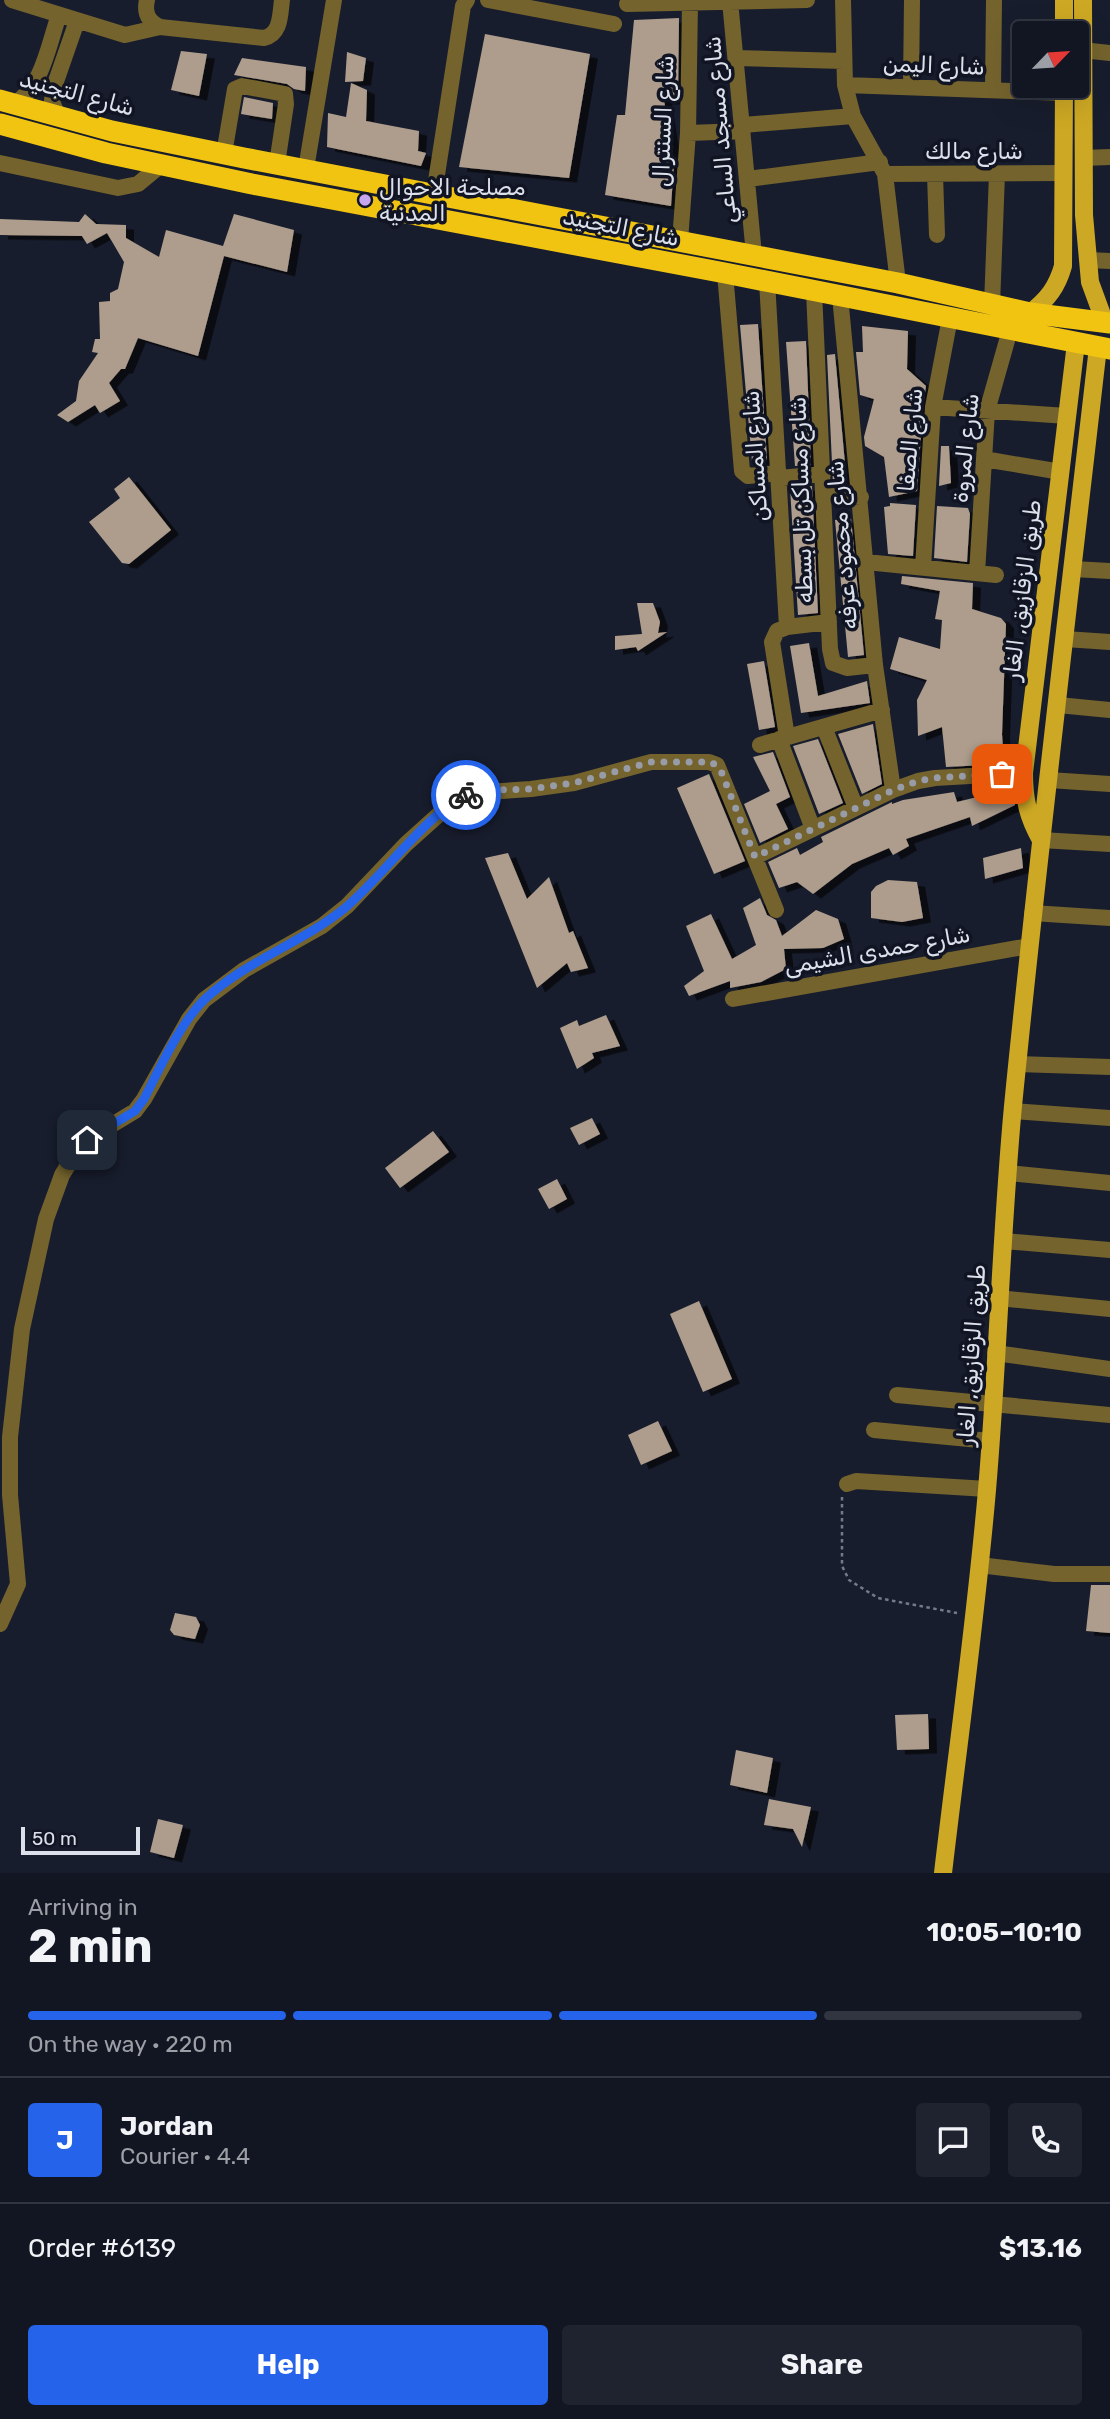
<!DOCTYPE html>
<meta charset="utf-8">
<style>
body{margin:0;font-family:Rubik,Vazirmatn,sans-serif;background:#1f232f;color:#f1f3f6;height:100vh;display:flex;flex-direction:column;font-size:26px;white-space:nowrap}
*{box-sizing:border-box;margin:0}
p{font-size:23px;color:#9c9fa5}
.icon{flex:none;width:38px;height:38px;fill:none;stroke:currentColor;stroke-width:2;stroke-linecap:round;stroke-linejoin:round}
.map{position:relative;height:1873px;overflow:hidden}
.details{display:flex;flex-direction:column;background:#121622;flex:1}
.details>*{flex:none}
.needle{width:46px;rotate:65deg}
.fabs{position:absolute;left:1012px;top:21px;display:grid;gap:14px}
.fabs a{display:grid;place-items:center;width:77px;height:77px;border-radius:7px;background:#121622;box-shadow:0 7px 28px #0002,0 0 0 2px #313540;font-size:35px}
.scale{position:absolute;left:21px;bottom:18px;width:119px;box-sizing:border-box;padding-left:7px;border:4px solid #dce0eb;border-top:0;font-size:19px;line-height:24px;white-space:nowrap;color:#dce0eb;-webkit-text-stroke:5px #101423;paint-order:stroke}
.pin{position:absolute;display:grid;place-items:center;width:60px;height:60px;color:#fff;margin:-30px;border-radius:14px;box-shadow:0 4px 10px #0006}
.courier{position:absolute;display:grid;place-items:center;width:70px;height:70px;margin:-35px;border:5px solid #2563eb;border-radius:50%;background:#fff;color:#222;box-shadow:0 2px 9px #0007}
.head em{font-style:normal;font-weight:700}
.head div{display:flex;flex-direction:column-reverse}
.head{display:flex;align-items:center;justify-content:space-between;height:119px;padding:0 28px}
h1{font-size:46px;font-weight:700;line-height:52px}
.bar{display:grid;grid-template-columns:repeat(4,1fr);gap:10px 7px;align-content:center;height:84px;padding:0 28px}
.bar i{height:9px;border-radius:5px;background:#313540}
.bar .selected{background:#2563eb}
.bar p{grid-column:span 4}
.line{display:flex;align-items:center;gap:18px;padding:0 28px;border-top:2px solid #313540}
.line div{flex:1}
.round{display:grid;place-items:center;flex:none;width:74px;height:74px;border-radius:7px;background:#1f232f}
.button{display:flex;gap:14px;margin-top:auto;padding:14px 28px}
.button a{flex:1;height:80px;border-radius:7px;background:#2563eb;color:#fff;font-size:28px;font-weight:700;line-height:80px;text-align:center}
.button a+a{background:#1f232f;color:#f1f3f6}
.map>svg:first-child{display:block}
.building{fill:#ae9d8c;filter:url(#shadow)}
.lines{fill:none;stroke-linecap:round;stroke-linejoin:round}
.path{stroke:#767a88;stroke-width:2.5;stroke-dasharray:3.5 3.5;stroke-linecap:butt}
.minor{stroke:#74632d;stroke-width:16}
.major{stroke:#cda824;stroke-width:18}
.highway{stroke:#f0c411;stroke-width:21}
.done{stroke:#979ca8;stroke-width:7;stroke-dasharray:0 12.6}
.route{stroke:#2563eb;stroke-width:9}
.poi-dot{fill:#c7a6f0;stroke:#101423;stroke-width:2.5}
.labels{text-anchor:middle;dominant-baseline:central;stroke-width:7;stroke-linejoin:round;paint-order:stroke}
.street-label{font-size:23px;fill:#dce0eb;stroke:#101423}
.poi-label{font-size:23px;fill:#dce0eb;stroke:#101423;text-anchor:start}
</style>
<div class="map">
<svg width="1110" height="1873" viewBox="0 0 1110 1873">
<defs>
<filter id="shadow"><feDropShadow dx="8" dy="4.5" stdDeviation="0" flood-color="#0009"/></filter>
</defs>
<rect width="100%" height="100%" fill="#181d2d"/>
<path class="building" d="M679,18L678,100H664L674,163L671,206L605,195L617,115H625L634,20Z
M485,34L590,54L569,178L459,167Z
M181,51L207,54L199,96L171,90Z
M347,52L366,58L363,81L345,82Z
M242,58L306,67L305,91L294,89L287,84L234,75Z
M351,83L367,90L366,121L419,131L418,151L426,153L421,166L327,147L328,113L346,117Z
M244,97L273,103L272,119L241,114Z
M85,214L96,224L126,225V238L159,257L166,230L223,246L234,214L294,230L287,272L224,256L198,356L138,338L125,369H121L109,383L120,401L100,413L95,405L68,422L57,415L76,401L79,381L98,353L92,352L95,339H100L99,302L110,301V293L118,289L124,262L107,233L87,244L82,236L0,235V219L79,222Z
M758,324L767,460L752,461L740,325Z
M862,326L908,331L907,369L926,386L923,406L917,491L889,497L884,457L865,446L864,437L874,399L860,395L856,352H863Z
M806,341L811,465L795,466L786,342Z
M835,354L847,486L833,485L827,355Z
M941,446H949L951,483L939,486Z
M129,477L171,530L129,564L122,563L89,522L120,498L114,489Z
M812,486L818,613L798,615L790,488Z
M890,503L916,505L913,556L888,554L884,507L890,506Z
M937,506L968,508L970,514L967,562L934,558Z
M851,518L864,655L848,657L835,520Z
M902,576L973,583L972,609L1001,618L1006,624L1002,734L1004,764L946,767L942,727L918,736L917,700L927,680L890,669L899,637L940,649L942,620L935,619L940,591L901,584Z
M637,603H653L660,622L658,633L667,632L638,651L636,647L615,650V636L642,634Z
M809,643L818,696L867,681L870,703L801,713L790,646Z
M764,661L775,727L759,730L747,664Z
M873,724L882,784L862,794L838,734Z
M818,739L843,803L819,814L793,746Z
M773,752L790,797L776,804L788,829L760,843L744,804L770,791L753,757Z
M709,774L745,861L714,874L677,788Z
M1013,788L1015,805L972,826L970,817L906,839L909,846L893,855L889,848L852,864L813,894L797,882L779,888L768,862L797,848L800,855L823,842L821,837L892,802V804L903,800L954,792L957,802Z
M1021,848L1023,868L985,879L983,858Z
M508,853L527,899L549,877L569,933L573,931L588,968L571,972L567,963L537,988L485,858Z
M888,880L917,882L923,918L902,922L871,918V892L876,886Z
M760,898L767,915L776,920L782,936L816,910L838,919L844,939L823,948L784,949L786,969L761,982L730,988V981L689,996L684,986L704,971L686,926L711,914L732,959L756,945L743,908Z
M606,1015L620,1046L592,1053L594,1058L577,1069L560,1028L577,1020L579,1026Z
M592,1118L600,1134L579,1145L570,1128Z
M433,1131L449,1152L400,1188L385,1168Z
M557,1179L567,1199L549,1209L538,1189Z
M699,1301L732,1379L703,1392L670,1314Z
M658,1421L672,1451L641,1465L628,1435Z
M1091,1585H1110V1633L1086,1631Z
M175,1613L196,1617L200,1625L195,1639L174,1635L170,1630Z
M928,1714L929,1749L897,1750L895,1715Z
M736,1750L773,1758L767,1793L730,1785Z
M769,1799L811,1807L802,1847L793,1829L764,1825Z
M158,1819L183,1825L174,1858L150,1852Z"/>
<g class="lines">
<path class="path" d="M842,1497V1566L849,1580L878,1598L957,1613"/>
<path class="minor" d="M12,0L125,35L160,27
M147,0C144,13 148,21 160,27L264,38C281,34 280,15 282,0
M488,0L614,24
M843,0L845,85L853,116L885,174L898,283
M730,1L754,255
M627,4L807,0
M1082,50L1110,53
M736,58L844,61
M845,85L1064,93
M911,87L912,0
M993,90L994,0
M14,104C43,86 48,46 59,15
M58,117L52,101L53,90L77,21
M743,125L853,116
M688,133L743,131
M224,154L235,89L242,86L285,94L286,104L277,164
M1083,158L1110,157
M0,163L118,188L138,184L161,165
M306,169L334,0
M885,174L1064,173
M935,174L937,235
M748,179L880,162
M434,194L463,6L467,0
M680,241L688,133L690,3
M1088,260L1110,261
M725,273L742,471L748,476L779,473
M767,281L787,627
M814,291L830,649L833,663L847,668L875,665
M840,296L875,665L893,790
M992,305L997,174
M933,407L1067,416
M984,459L1061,472
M780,478L823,474
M824,495L861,497
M866,562L996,575
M923,567L933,407L950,318
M1073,569L1110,571
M977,573L987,411L1010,330
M1065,639L1110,642
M1058,705L1110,710
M824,727L856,808
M787,737L772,642L777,631L787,627L829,622
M779,739L813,829
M760,745L882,710
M1049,780L1110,784
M1041,840L1110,844
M755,857L893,790L918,781L935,778L1024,773
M1032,913L1110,918
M733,999L1029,946
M1017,1064L1110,1067
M1013,1111L1110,1118
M1008,1173L1110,1183
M1004,1241L1110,1250
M998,1298L1110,1309
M995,1353L1110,1369
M897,1395L1110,1415
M874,1430L990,1441
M847,1484L856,1481L987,1489
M979,1565L1054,1574H1110
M0,1624L18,1584L10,1495V1437L22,1329L46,1219L62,1175L76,1152L87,1140L135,1111L144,1099L189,1019L204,1000L244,970L322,926L347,906L406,844L456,799L472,793L531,789L574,783L651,762H709L717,765L776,910"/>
<path class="major" d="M1083,0L1084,215L1090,282L1105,323
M1064,33V0
M1030,313C1048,299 1057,287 1063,266L1064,86
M1041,840C1028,817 1024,800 1024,773L1076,343
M943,1873C958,1745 976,1618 987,1490C998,1362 1001,1234 1013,1106C1038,853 1069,600 1098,347"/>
<path class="highway" d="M0,100L112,131L244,158L898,283L1030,313L1110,323
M0,124L106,153L252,184L725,273L1110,349"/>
</g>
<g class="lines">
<path class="done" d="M466,795L494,790L531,789L574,783L651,762H712L721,771L755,857L893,790L918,781L935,778L1002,774"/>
<path class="route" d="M87,1140L135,1111L144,1099C160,1068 180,1023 205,999C246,961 302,943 345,908C377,881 403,845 435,817C445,808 453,800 466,795"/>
</g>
<circle class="poi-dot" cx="365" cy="200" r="7"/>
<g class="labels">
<g class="street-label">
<text transform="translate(934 65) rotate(2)">شارع اليمن</text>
<text transform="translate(77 93) rotate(15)">شارع التجنيد</text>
<text transform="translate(663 121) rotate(-88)">شارع السنترال</text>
<text transform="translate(720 130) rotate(-95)">شارع مسجد الساعي</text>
<text x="974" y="151">شارع مالك</text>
<text transform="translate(621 227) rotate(11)">شارع التجنيد</text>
<text transform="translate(910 440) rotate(-85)">شارع الصفا</text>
<text transform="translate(965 448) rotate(-84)">شارع المروة</text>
<text transform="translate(755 456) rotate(-94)">شارع المساكن</text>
<text transform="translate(801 500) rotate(-92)">شارع مساكن تل بسطه</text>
<text transform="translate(842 545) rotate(-95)">شارع محمود عرفه</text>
<text transform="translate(1022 590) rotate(-83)">طريق الزقازيق, الغار</text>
<text transform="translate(877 950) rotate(-10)">شارع حمدى الشيمى</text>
<text transform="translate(971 1355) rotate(-86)">طريق الزقازيق, الغار</text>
</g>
<g class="poi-label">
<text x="379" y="187">مصلحة الاحوال<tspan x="379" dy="26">المدنية</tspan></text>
</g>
</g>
</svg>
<div class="fabs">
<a><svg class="needle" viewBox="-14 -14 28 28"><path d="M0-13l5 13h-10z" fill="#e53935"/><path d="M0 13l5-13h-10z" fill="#9c9fa5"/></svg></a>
</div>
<div class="scale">50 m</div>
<div class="pin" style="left:1002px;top:774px;background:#ea580c"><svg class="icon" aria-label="bag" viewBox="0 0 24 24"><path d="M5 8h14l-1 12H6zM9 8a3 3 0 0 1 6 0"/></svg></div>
<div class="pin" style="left:87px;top:1140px;background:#1f2937"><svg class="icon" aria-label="home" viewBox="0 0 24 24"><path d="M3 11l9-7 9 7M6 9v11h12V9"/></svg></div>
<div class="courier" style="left:466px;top:795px"><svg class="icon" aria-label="bike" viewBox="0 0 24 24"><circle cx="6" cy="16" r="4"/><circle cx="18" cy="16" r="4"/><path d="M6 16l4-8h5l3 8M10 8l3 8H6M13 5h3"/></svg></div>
</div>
<section class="details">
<div class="head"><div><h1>2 min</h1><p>Arriving in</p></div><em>10:05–10:10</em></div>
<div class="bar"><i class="selected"></i><i class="selected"></i><i class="selected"></i><i></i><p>On the way · 220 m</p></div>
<div class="line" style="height:126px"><b class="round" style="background:#2563eb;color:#fff">J</b><div><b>Jordan</b><p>Courier · 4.4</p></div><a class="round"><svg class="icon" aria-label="chat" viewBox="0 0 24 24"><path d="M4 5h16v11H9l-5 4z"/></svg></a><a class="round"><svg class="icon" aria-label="phone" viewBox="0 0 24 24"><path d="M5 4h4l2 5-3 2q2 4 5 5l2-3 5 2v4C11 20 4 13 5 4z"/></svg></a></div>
<div class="line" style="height:91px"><div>Order #6139</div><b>$13.16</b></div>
<div class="button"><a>Help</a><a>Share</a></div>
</section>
